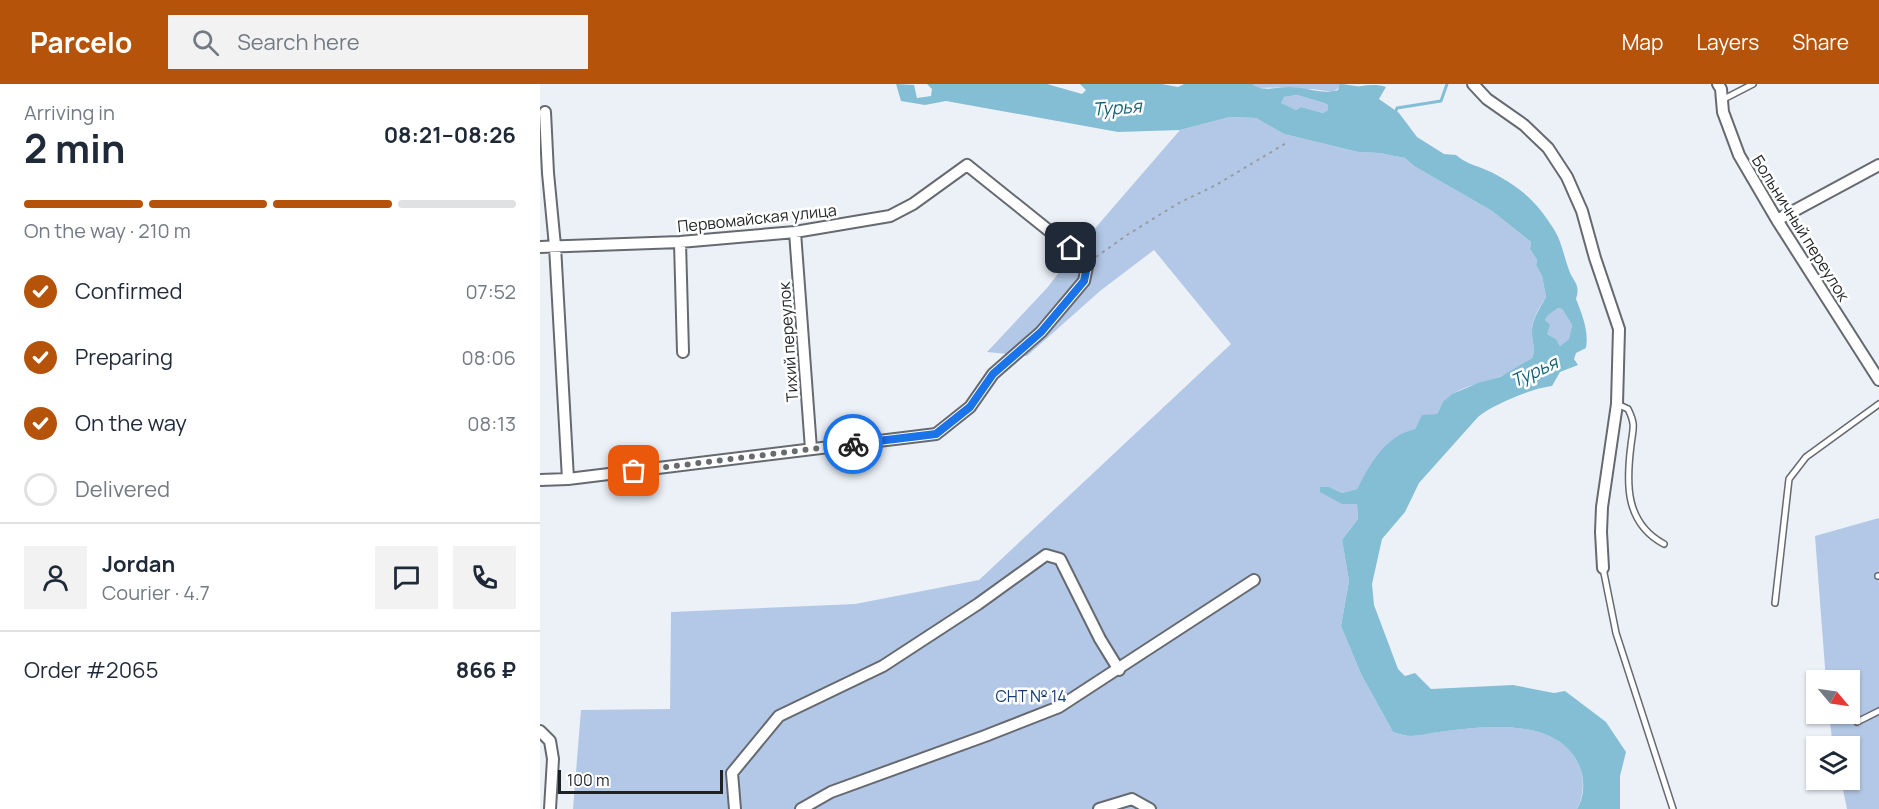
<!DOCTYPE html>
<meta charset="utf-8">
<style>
body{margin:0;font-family:Manrope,sans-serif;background:#f2f2f3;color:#1f2937;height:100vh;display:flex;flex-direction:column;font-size:22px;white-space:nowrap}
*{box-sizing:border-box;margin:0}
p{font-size:20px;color:#747a83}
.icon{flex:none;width:33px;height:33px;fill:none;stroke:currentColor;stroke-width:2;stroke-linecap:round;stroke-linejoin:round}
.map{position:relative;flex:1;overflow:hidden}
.drawer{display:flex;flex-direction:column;background:#fff;width:540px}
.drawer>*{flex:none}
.needle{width:39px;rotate:119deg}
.tools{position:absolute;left:1266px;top:586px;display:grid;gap:12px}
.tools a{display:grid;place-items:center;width:54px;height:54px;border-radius:0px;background:#fff;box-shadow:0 2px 4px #0004;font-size:30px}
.scale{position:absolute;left:18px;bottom:15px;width:165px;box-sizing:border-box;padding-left:6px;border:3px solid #1f2123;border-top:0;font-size:16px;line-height:21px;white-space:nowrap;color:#1f2123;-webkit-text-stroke:4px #fff;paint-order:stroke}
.pin{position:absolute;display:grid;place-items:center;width:51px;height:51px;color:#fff;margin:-26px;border-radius:12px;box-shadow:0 3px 9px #0006}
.courier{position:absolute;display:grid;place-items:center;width:60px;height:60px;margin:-30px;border:4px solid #1a73e8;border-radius:50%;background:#fff;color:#222;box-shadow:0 2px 8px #0007}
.head em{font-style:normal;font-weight:700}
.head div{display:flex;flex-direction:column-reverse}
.head{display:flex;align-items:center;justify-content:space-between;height:102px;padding:0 24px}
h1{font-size:39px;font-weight:700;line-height:45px}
.bar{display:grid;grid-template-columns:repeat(4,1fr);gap:9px 6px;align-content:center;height:72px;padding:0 24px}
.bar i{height:8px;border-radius:4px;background:#e0e1e3}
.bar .on{background:#b45309}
.bar p{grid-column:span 4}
.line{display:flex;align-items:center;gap:15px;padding:0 24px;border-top:2px solid #e0e1e3}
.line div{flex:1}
.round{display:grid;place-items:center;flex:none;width:63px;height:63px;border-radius:0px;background:#f2f2f3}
ol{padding:0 24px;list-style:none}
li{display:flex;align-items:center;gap:18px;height:66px}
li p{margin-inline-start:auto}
li .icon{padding:6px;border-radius:50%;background:#b45309;color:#fff;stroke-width:4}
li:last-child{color:#747a83}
li i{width:33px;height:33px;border:3px solid #e0e1e3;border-radius:50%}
header{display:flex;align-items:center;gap:36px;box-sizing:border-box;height:84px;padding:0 30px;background:#b45309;color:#fff}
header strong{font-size:28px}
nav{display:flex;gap:33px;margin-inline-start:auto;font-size:21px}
.search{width:420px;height:54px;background:#f2f2f3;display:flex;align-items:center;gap:15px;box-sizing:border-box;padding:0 21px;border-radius:0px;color:#747a83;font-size:22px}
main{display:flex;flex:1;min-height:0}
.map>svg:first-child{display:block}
.green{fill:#b3c8e6}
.water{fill:#84bed4;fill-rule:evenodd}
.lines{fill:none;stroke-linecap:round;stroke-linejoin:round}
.stream{stroke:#84bed4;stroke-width:3}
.service-casing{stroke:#666a70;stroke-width:8}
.minor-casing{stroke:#666a70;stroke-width:14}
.path{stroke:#999da2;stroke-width:2;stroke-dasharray:3 4.5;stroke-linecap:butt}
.service{stroke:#fff;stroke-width:5}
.minor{stroke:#fff;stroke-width:10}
.done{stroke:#676a6e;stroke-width:6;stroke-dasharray:0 10.8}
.route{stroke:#1a73e8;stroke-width:8}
.labels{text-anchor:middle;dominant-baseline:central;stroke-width:5;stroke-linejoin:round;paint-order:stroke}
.street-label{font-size:16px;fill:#1f2123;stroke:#fff}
.park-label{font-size:16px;fill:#193f72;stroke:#fff}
.water-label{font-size:18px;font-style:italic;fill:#125f75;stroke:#fff}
</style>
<header>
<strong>Parcelo</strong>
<div class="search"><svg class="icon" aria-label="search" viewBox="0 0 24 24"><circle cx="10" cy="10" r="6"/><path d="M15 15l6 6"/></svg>Search here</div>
<nav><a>Map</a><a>Layers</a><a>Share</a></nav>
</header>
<main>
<section class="drawer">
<div class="head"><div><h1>2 min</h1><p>Arriving in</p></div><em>08:21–08:26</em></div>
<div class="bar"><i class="on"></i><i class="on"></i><i class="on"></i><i></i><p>On the way · 210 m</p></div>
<ol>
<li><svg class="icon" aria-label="check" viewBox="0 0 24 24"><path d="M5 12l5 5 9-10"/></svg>Confirmed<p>07:52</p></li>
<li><svg class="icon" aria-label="check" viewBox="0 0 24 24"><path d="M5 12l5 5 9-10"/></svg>Preparing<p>08:06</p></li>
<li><svg class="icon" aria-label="check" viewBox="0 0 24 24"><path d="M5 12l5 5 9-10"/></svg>On the way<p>08:13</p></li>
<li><i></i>Delivered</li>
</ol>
<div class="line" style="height:108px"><a class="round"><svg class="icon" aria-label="person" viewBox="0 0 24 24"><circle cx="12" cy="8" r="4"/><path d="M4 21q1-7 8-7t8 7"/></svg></a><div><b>Jordan</b><p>Courier · 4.7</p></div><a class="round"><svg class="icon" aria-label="chat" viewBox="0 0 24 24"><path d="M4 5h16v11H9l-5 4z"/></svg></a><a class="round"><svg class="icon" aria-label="phone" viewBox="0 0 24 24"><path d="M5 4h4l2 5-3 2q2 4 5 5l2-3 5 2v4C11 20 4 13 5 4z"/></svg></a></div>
<div class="line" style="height:78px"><div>Order #2065</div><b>866 ₽</b></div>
</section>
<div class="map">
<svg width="1339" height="725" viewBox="0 0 1339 725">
<rect width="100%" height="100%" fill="#ecf1f8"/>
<path class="green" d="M713,0H800V3L793,8L772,5L765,6L752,3L719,4Z
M757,11L784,19L788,21V26L783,29L761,23L756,26L740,19L744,13Z
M690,33L716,34L744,50L818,68L839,69L865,74L874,82L952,127L991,158L990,165L997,176L996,181L1002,192L1006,213C999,224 991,236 992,250C992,258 996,266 992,274C982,280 971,288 959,293C934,303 910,301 897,330L882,332L875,345C852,351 828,385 817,405L802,409L789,403L817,419L818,435L802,456L809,497L801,542L821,590L853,648C859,650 865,652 871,652C880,652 890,649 898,648C943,642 1016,632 1039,681C1045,694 1044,712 1037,725H33L41,626L130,625L131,528L315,520L439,496L691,260L614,166L560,207L487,272L447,268L507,204L538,164L640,46Z
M1018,224L1022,225L1032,241L1029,255L1020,262L1016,255L1007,250L1008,240L1005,236L1008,230Z
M1339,434V725H1307L1301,696H1310V663H1293L1289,630H1310V597H1286L1275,452Z"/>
<path class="water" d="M356,0L374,1L377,14L391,12L392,5L387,0H507L542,10L546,6L540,0H622L638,3L644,0H713C723,9 738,2 750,3C763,3 786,11 798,6L800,0C806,0 815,3 821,2C829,1 837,0 846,3L839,15L859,29L877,53L904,70L916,71C927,81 940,82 953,89C983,105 997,118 1015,147C1022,159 1024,173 1029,186C1033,198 1041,200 1036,215C1042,230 1049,247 1046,264L1036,269L1034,275L1038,281L1020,288L1012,302C993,304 952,321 938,333L879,399L865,428L842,455L832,500L834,521L858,585L865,592L875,589L891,605L973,601L1014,609L1025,607L1066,638L1086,668L1080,692V725H1037C1045,712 1045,694 1039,681C1016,632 943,642 899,648C890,649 880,652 871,652C866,652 859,650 853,648L821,590L801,542L809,497L802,456L818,435L817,420H802L780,408V403H789L802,409L817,405C831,379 844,353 875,345L882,331L897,330L903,318L912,310L938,299L960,293L992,274C996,266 992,258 992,250C991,236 1000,224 1006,213L1002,192L996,181L997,176L990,165L991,158L952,127L874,82L865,74L839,69L818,68L744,50L716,34L690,33L640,46L578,48L406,17L385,21L361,17ZM757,11L784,19L788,21V26L783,29L761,23L756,26L741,19L744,13ZM1018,224L1022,225L1032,241L1029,255L1020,262L1016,255L1007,250L1010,241L1005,236L1008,231Z"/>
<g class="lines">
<path class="stream" d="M855,30L857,24L901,17L907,0"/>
<g class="service-casing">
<path id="service" d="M1182,16L1213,0
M1077,320L1088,325C1096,341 1093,344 1091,361C1086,400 1085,439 1124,460
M1063,484L1076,549L1133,725
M1338,492H1339
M1235,519L1249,395L1266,373L1339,320
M1317,638L1339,627"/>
</g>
<g class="minor-casing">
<path id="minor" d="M933,0L947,15L984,41L1008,64L1027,93L1042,127L1055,174L1079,245L1077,320L1062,423L1061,448L1063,484
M1178,0L1181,5L1183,28L1199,71L1237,136L1339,296
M5,28L8,89L15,162L28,395
M1237,136L1339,81
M255,148L271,365
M140,158L143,268
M0,163L140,158L255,148L350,132L373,120L427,81L548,178L544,197L501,248L453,290L430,323L396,350L28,395L0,396
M0,647L10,657L13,675L10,725
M195,725L192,689L239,632L343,582L438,520L506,471L520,475L560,555L579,586
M261,725L291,708L445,652L519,623L714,496
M559,725L592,715L610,725"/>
</g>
<path class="path" d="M556,173L587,151L637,120L676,101L748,58"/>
<use href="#service" class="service"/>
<use href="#minor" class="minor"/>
</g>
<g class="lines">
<path class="done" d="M94,387L313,360"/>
<path class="route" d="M313,360L396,350L430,323L453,290L501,248L544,197L548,178L531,164"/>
</g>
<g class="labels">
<g class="street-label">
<text transform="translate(217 134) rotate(-6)">Первомайская улица</text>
<text transform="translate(1261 144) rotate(58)">Больничный переулок</text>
<text transform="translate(248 258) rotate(-94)">Тихий переулок</text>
</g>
<g class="park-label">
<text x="491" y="612">СНТ № 14</text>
</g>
<g class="water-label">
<text transform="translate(577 23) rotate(-4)">Турья</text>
<text transform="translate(994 287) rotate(-25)">Турья</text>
</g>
</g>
</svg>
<div class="tools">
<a><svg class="needle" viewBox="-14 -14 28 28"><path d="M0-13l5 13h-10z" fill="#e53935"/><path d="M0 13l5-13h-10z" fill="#747a83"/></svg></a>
<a><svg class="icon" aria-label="layers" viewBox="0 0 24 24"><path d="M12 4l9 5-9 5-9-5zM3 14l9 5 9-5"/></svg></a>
</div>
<div class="scale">100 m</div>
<div class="pin" style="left:94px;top:387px;background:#ea580c"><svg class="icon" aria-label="bag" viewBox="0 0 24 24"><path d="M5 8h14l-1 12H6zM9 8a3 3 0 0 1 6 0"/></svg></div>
<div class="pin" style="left:531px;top:164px;background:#1f2937"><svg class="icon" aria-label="home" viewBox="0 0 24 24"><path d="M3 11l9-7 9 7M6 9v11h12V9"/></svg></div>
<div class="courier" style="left:313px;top:360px"><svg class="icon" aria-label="bike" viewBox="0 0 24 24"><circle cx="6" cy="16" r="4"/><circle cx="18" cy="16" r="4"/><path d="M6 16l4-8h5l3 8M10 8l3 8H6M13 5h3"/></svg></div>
</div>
</main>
